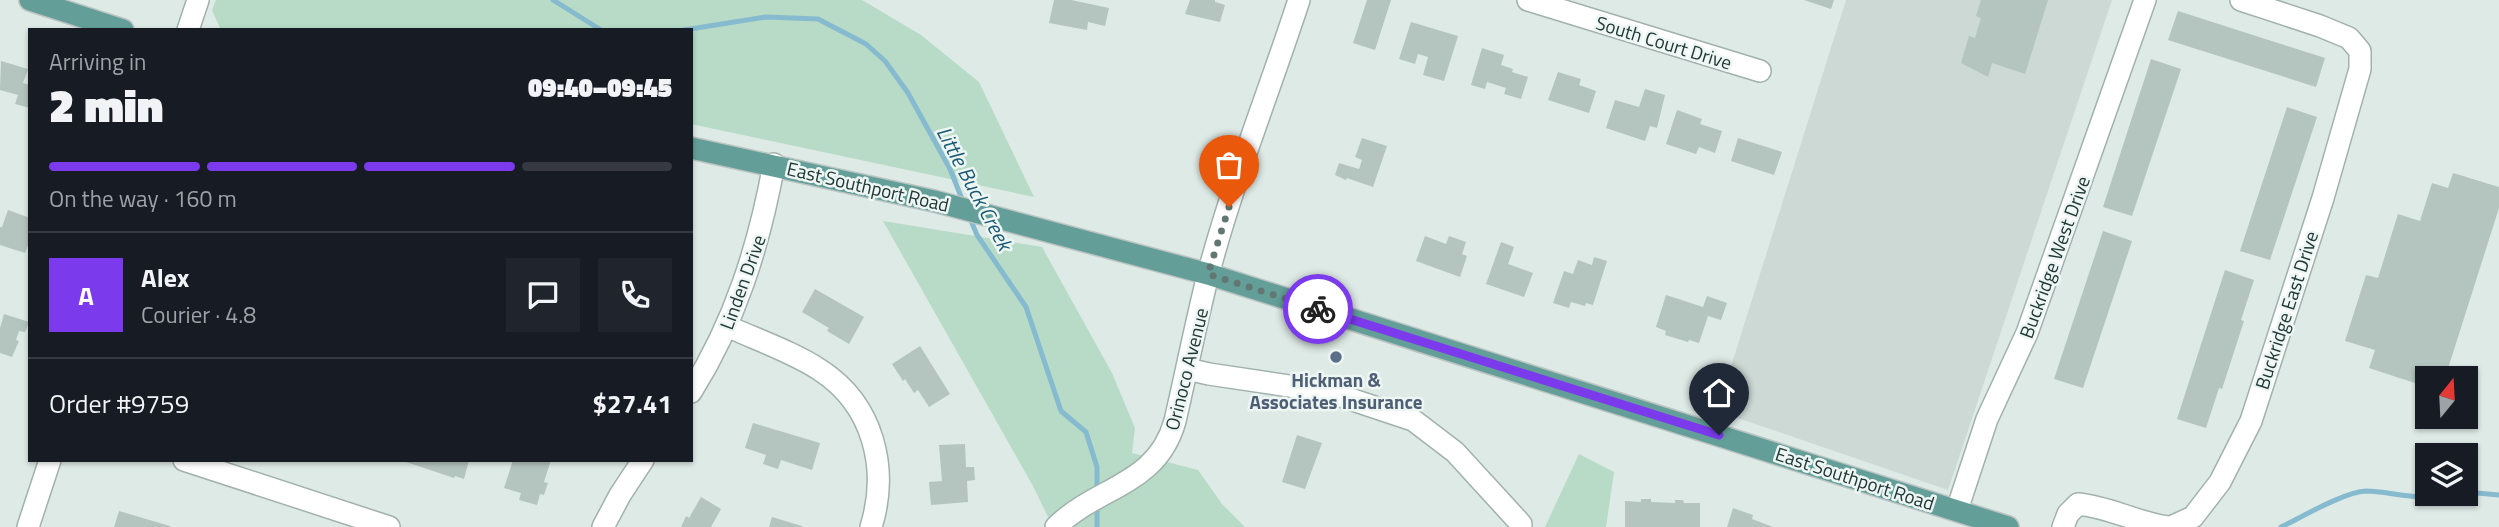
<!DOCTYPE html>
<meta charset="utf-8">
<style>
body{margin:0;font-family:"Titillium Web",sans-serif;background:#20242c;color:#f1f3f6;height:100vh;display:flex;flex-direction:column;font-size:26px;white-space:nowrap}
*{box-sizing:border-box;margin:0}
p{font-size:23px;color:#9ea1a6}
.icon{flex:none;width:38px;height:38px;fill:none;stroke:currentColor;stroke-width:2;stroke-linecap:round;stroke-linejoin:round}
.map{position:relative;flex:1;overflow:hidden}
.details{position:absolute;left:28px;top:28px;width:665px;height:434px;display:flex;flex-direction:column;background:#171b24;border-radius:0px;box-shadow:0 2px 5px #0004}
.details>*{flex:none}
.needle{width:46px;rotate:18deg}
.buttons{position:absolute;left:2415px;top:366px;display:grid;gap:14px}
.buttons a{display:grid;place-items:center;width:63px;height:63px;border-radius:0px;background:#171b24;box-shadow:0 2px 5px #0004;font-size:35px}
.pin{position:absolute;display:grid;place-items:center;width:60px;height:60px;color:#fff;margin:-72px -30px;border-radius:50% 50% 50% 0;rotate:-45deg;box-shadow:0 0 7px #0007}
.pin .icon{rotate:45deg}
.courier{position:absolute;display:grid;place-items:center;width:70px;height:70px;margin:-35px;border:5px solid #7c3aed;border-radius:50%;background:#fff;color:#222;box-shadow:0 2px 9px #0007}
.summary em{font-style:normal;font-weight:800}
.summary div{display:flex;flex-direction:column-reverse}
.summary{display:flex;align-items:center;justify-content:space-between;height:119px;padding:0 21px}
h1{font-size:46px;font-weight:800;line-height:52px}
.bar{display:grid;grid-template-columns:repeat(4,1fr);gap:10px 7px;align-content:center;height:84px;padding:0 21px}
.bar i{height:9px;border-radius:5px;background:#363941}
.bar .active{background:#7c3aed}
.bar p{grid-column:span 4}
.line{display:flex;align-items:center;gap:18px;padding:0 21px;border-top:2px solid #363941}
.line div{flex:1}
.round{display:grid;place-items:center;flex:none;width:74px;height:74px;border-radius:0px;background:#20242c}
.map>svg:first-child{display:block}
.built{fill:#ccd9d5}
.green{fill:#b7dbc6}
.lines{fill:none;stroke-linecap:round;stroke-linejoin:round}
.stream{stroke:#86bacf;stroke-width:5}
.building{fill:#b4c4bf}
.minor-casing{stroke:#a1b1ae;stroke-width:24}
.major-casing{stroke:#bcc4c3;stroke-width:24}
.minor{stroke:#fff;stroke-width:21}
.major{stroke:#639f98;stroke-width:21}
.done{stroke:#627774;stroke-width:7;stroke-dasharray:0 12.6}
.route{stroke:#7c3aed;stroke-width:9}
.service-dot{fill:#5c6f8a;stroke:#eef6f4;stroke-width:2.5}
.labels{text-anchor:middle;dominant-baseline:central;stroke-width:5;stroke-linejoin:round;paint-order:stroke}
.street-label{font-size:19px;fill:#203936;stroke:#eef6f4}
.service-label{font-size:19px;font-weight:bold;fill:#4e5e75;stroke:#eef6f4}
.water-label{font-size:21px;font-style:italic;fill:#1b5974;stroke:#eef6f4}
</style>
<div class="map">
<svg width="2499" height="527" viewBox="0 0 2499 527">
<rect width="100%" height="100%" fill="#deeae6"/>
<path class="built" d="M1846,0H2112L1948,490L1717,411Z"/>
<path class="green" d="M216,0H862L921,35L979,82L1034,197L691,124V30H221L212,10Z
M883,221L1042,247L1112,373L1135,428L1132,453L1198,470L1222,504L1245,527H1053L1033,486Z
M1579,454L1614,472L1606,527H1545Z"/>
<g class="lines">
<path class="stream" d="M553,0L601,30
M684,30L766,17L818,19L866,44L885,61L908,93L950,169L964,204
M969,216L977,235L1026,307L1061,411L1086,432L1097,467V492
M2466,492L2499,495
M1097,506V527
M2281,527C2302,517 2344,492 2366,491C2390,491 2412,501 2436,494"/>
</g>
<path class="building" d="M1054,0H1071L1109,8L1105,26L1088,22L1087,30L1049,23Z
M1190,0H1215V2L1225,5L1220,22L1185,14Z
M1367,0H1391L1375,50L1353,43Z
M1804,0H1834L1831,9Z
M1981,0H2048L2025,74L1992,63L1988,77L1961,63L1969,36L1975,38L1981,18L1976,16Z
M2178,11L2325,58L2316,87L2168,40Z
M1411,22L1458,36L1444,81L1423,75L1428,57L1418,54L1415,64L1399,59Z
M1482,48L1504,55L1501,65L1513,69L1512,72L1528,77L1521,99L1504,94L1506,88L1487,82L1485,89L1471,85Z
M2151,59L2181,69L2132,216L2103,207Z
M1,61L28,69L23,83L30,85V108L15,104L18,95L0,90Z
M1558,72L1581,79L1579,85L1596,91L1589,113L1548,100Z
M1645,89L1665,95L1657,128L1650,126L1645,141L1606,128L1615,100L1639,107Z
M2287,107L2317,117L2270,260L2240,251Z
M1677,110L1702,119L1700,124L1722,131L1715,153L1699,147L1696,154L1666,144Z
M1362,138L1387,146L1373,187L1347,178L1346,180L1335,175L1339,163L1359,169L1362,160L1355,157Z
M1738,138L1782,152L1774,175L1731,161Z
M2453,173L2499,187V208L2445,378H2427V387L2369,368L2375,350L2345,341L2366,275L2378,278L2398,214L2420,221L2432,183L2448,188Z
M8,210L30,218V240L25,253L0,245V227H2Z
M2103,231L2132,241L2083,388L2054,379Z
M1425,236L1446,244L1449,236L1466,242L1462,254L1467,256L1460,277L1416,261Z
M1501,242L1514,247L1508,264L1533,273L1524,297L1486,284Z
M1594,257L1607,261L1593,305L1586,303L1585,306L1571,302L1569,308L1553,303L1564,271L1573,274L1578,260L1592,265Z
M2225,270L2254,280L2241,320L2244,321L2222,389L2219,388L2206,428L2177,419Z
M815,289L864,317L849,344L827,331L829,328L802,312Z
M1666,295L1703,307L1707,296L1727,303L1721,320L1708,316L1699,343L1689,340L1688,342L1665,335L1666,331L1656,327Z
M4,314L29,322L25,332L19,331L16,340L19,341L12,357L0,353V328Z
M920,346L950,394L929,407L918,390L914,393L905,379L903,381L892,364Z
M753,423L820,443L812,470L781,460L778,469L763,464L766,455L745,448Z
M1297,435L1322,443L1305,489L1282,482Z
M965,444L966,467H974L975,480L967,481L968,502L931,505L929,482L942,481L939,445Z
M400,460H469L464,479L455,476L454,478Z
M513,460H551L544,482L548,483L544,495L540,494L537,505L519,500L521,493L504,488Z
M701,497L721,509L711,527H681L686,516L689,518Z
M1641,499H1651V502L1675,503V500H1683L1684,503H1700V527H1625V501L1641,502Z
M1733,508L1753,515L1752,519L1773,527H1727Z
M119,511L170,526V527H114Z
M772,517L802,526V527H769Z"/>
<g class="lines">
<g class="minor-casing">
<path id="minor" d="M1528,0L1760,71
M188,30L198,0
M727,326C757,340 793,352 820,370C874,405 889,469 871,527
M1187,369L1209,374L1329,392L1413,420L1455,452L1521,524
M691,392C735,322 759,246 774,164
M184,460L389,527
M1957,510L1987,419L2027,333L2145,0
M28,527L50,460
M603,527L620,495L643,460
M1056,527C1097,486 1157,486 1175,421C1186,373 1196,323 1208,275C1233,181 1269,92 1299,0
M2063,527L2068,514L2078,504C2110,507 2137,523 2168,527
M2171,527L2193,517L2220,482L2251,421L2323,198L2360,69V51L2349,38L2320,26L2241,0"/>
</g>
<g class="major-casing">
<path id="major" d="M30,0L123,30
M691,148L934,201L1208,274L2008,527"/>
</g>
<use href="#minor" class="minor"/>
<use href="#major" class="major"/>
</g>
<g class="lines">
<path class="done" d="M1229,207L1208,274L1318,309"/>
<path class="route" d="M1318,309L1719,435"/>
</g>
<circle class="service-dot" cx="1336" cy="357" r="7"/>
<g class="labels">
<g class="street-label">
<text transform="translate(1664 42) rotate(17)">South Court Drive</text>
<text transform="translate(868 186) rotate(13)">East Southport Road</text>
<text transform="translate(2054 257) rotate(-70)">Buckridge West Drive</text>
<text transform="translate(742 282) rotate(-70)">Linden Drive</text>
<text transform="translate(2286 310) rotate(-72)">Buckridge East Drive</text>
<text transform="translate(1186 369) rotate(-76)">Orinoco Avenue</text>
<text transform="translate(1855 478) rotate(18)">East Southport Road</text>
</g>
<g class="service-label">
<text x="1336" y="379">Hickman &amp;<tspan x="1336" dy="22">Associates Insurance</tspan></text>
</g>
<g class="water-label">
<text transform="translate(975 188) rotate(62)">Little Buck Creek</text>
</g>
</g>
</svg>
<div class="buttons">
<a><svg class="needle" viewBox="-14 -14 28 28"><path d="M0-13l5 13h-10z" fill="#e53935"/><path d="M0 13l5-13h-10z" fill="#9ea1a6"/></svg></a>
<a><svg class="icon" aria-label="layers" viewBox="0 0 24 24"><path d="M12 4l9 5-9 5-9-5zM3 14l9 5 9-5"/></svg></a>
</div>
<div class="pin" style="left:1229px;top:207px;background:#ea580c"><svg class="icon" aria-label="bag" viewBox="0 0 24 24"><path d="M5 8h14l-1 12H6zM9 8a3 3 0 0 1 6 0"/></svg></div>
<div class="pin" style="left:1719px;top:435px;background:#1f2937"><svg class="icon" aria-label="home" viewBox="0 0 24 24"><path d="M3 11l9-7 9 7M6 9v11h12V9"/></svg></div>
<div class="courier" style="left:1318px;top:309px"><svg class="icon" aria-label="bike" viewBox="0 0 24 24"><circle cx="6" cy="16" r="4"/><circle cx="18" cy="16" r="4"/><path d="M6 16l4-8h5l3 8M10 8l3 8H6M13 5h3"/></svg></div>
<section class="details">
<div class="summary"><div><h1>2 min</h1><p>Arriving in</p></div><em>09:40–09:45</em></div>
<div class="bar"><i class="active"></i><i class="active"></i><i class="active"></i><i></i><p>On the way · 160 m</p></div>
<div class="line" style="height:126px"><b class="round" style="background:#7c3aed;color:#fff">A</b><div><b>Alex</b><p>Courier · 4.8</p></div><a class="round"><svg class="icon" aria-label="chat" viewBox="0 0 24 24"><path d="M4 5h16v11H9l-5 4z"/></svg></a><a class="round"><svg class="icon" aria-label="phone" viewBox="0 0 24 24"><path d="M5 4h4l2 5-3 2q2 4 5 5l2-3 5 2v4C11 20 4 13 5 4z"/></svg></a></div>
<div class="line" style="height:91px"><div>Order #9759</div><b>$27.41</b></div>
</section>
</div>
